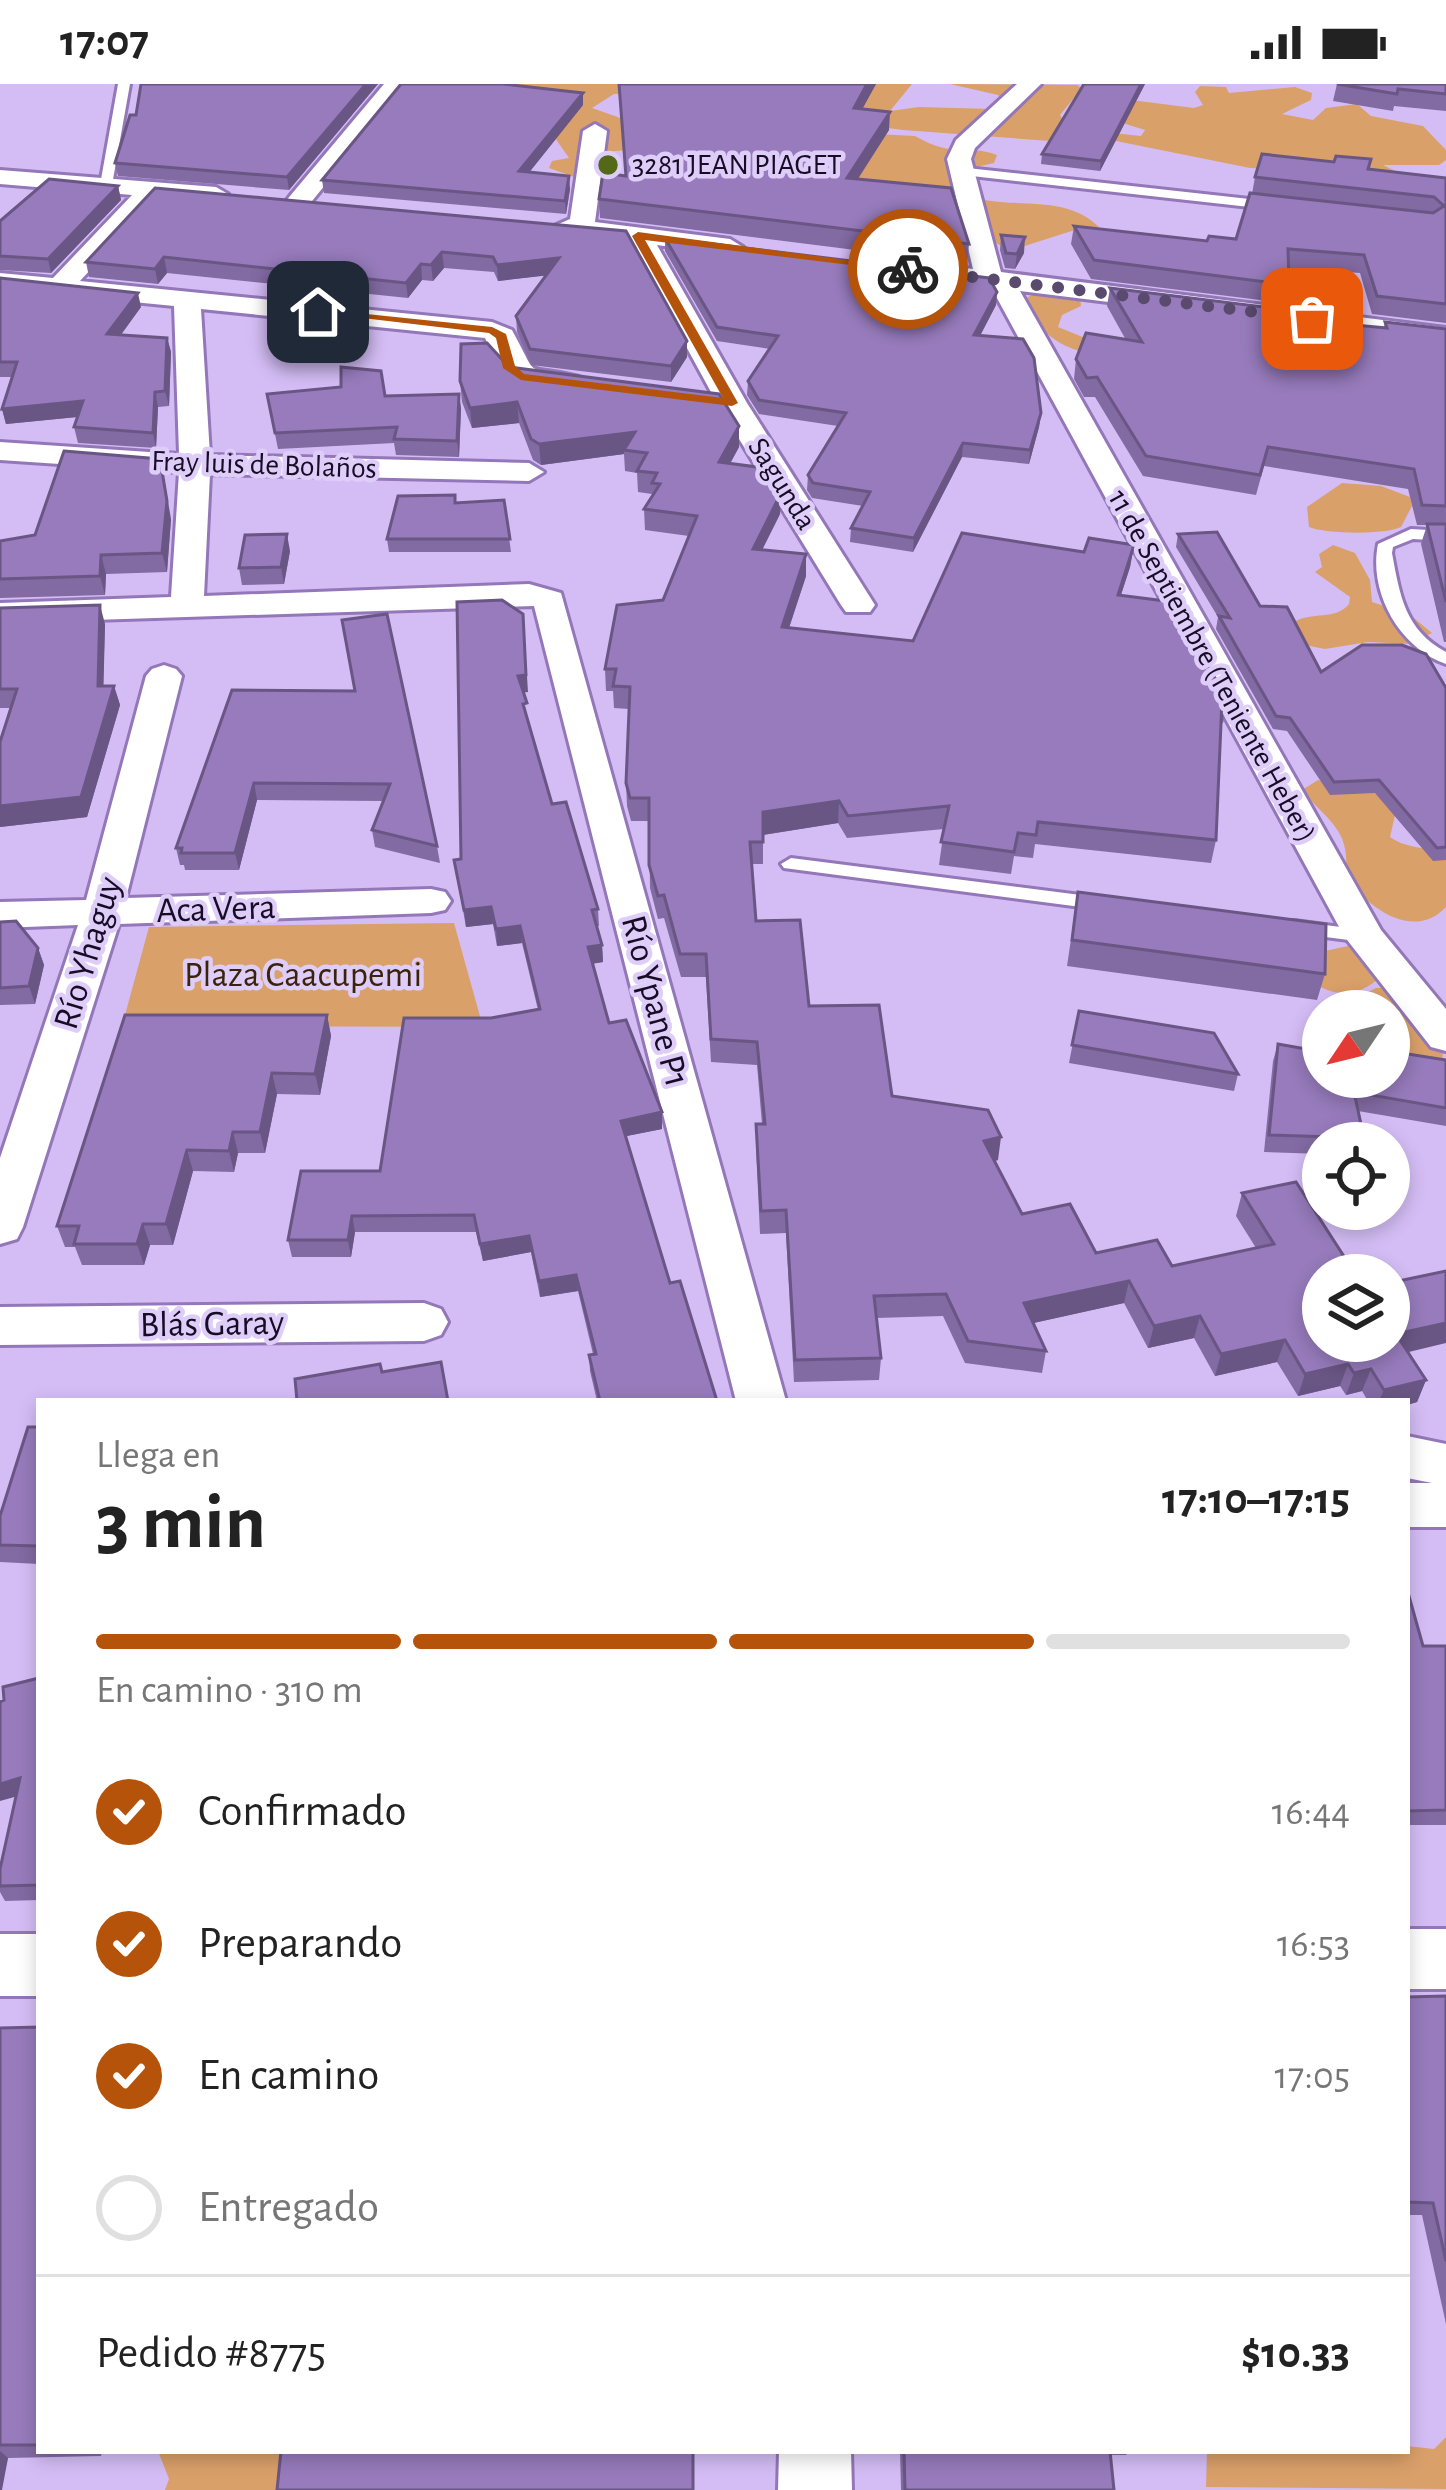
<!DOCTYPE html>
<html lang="es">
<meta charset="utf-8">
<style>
body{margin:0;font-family:"Alegreya Sans",sans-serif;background:#f2f2f2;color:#222;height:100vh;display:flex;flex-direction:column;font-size:45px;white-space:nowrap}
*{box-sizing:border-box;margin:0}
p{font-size:39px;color:#767676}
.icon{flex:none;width:66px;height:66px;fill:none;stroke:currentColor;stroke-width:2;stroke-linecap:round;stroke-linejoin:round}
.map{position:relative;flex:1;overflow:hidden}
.panel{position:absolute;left:36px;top:1314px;width:1374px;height:1056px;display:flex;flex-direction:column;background:#fff;border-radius:0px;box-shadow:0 6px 18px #0003}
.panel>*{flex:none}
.needle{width:78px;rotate:235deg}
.fabs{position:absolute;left:1302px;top:906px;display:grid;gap:24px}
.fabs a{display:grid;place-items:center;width:108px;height:108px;border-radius:50%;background:#fff;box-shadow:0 6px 18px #0003;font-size:60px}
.pin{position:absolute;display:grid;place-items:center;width:102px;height:102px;color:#fff;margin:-51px;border-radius:24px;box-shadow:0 6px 18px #0006}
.courier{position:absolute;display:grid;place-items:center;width:120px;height:120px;margin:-60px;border:9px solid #b45309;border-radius:50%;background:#fff;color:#222;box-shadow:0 3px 15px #0007}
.overview em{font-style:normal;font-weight:700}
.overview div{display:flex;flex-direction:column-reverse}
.overview{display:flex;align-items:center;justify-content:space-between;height:204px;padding:0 60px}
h1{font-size:78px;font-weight:700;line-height:90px}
.bar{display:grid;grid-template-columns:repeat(4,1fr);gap:18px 12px;align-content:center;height:144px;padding:0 60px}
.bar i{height:15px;border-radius:9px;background:#e0e0e0}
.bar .on{background:#b45309}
.bar p{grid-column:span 4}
.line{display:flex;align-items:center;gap:30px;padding:0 60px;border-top:3px solid #e0e0e0}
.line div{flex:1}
ol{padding:0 60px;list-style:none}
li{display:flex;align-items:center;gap:36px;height:132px}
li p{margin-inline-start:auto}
li .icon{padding:12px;border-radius:50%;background:#b45309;color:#fff;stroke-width:4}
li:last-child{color:#767676}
li i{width:66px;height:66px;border:6px solid #e0e0e0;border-radius:50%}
.status{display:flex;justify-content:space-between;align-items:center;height:84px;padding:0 60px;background:#fff;direction:ltr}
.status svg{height:33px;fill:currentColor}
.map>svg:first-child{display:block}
.green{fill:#daa06a}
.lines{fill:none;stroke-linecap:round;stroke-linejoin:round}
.lane-casing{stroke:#9377b8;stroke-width:6}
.street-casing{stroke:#9377b8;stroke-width:6}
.lane{fill:#fff;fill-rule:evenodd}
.street{fill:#fff;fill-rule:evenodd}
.wall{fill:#826aa2}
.shaded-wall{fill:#6a5684}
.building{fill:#977bbc;stroke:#6a5684;stroke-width:3}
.route{fill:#b45309}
.done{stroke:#5a4a6e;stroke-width:12;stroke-dasharray:0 21.6}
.poi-dot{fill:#546918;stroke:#decdf8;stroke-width:4.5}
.labels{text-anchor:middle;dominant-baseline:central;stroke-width:9;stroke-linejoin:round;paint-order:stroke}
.far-poi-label{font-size:30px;fill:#180c25;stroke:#decdf8;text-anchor:start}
.far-street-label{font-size:30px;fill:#180c25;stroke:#decdf8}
.street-label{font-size:36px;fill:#180c25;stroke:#decdf8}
.park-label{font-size:36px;fill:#3b230a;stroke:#decdf8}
</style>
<div class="status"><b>17:07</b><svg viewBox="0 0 49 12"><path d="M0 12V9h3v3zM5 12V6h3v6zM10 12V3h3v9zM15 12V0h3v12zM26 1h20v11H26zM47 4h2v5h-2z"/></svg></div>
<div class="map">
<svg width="1446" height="2406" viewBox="0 0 1446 2406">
<rect width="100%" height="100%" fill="#d4bdf5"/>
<path class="green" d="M489,0H912L890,27L919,23L992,25L1002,17L998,11L950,0L1077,1L1082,4L1060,31L1078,59L903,46L632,10H614L592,24L629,37L915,52C955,75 964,59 997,71L994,79L976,83L950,102C997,135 1060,101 1102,146L1081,144L1009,167L963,138L949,123L639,65L604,68L577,94L549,84L552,77L569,74L555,54Z
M1200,2L1226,3L1229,9L1295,3L1312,9L1311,16L1282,30L1313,36L1326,24L1357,20L1371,32L1423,42L1446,66V76L1439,81H1383L1405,92L1250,84L1106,55L1104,48L1141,52L1145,46L1100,32L1131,16L1194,24L1203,21L1195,8Z
M1039,206L1080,213L1081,222L1062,231L1058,243L1090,256L1085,268C1054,262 1038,243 1022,217Z
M1342,399L1381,402L1410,413L1412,422L1401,443C1386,451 1325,450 1309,443L1307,423Z
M1333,461L1355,469L1370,496L1372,518L1409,530L1432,549L1410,560L1368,558L1325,565L1300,560L1294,538C1312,527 1335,537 1349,520L1350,513L1315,488L1322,483L1319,470Z
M1318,696L1378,710L1396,727L1390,753C1408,766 1429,761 1446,773V823C1413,858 1367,823 1345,792C1352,746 1328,738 1302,706Z
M454,839L483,943L122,942L149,843Z
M1348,862L1356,863L1380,886L1377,896C1355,914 1332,913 1310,896L1325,867Z
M1376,904H1393L1444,961L1442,977L1389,993L1400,963L1389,950V927L1354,925L1363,911Z
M1446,2353V2405L1206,2403L1207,2367H1407V2362L1434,2365Z
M158,2367H300L292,2406H165L169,2395Z"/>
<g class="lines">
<g class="lane-casing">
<path id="lane" d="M118,0H130L112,101L106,105L100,101Z
M958,83L1277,118L1283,122L1277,126L954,90Z
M1411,445L1446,447V457L1413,455L1393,463L1392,469C1400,512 1405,546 1446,568V580C1400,564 1368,509 1378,460Z
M791,774L1104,814L1114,820L1104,826L784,784L781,780Z
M1294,837L1364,846L1374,852L1364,858L1287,848V838Z"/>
</g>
<g class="street-casing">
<path id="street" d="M384,0H407L308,122H290L286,117L290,112Z
M1017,0H1041L975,64L971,75L1001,188L1446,244V260L1020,207L1381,846L1446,925V967L1431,963L1344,852L991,203L924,195L911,187L924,179L973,185L947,75L956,56Z
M595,40L607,47L595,138L730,155L743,163L730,171L657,161L747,319L875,521L870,528H846L841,521L717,319L629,158L567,150L554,142L570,135L583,47Z
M0,86L216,103L228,110L216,117L157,113L80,197L492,238L512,246C542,301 520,278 579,293L583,299L569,308L512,298L497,280L485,254L201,225L210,371L529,379L544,388L529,397L210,390L204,512L529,500L561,509L786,1317H736L534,522L0,539V519L171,513L179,388L0,376V358L179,370L174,222L0,205V189L53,194L132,111L0,100Z
M164,581L176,585L182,592L126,814L431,805L445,808L451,817L445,826L431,829L119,840L23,1143L17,1155L0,1160V1074L78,841L0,844V818L86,816L146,592L152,585Z
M424,1219L441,1225L448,1238L441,1251L424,1257L0,1261V1223Z
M1407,1352L1446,1360V1443H1407V1399H1432L1407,1394Z
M1407,1845H1446V1905H1407Z
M0,1850H39V1912H0Z
M779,2367H851L852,2406H778Z"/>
</g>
<use href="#lane" class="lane"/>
<use href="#street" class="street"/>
</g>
<path class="wall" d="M141,0H378L289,106L118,92L115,79L136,31Z
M619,0H876L862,25L889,46L858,95L969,160L967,180L600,134L599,115L625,92Z
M1084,0H1145L1100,87L1041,80L1042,70Z
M1337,0H1446V27L1394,22L1393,27L1333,17Z
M583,21L529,88L570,105L566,130L324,109L322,96Z
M1368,85L1446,94V239L1372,230L1360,189L1289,184V201L1285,219L1091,195L1071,160L1074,142L1207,157L1236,155L1252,110L1255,93Z
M118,102L121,116L51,189L0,186V137Z
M626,147L687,273L671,298L531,281L517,248L516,232L546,191L498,197L494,188L444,184L433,197L422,196L408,214L167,189L158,200L89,193L86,178Z
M1001,151L1024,169L1015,185L1005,184L1000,166Z
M665,154L997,208L996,221L980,252L1041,329L1039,343L1029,380L962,373L913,468L850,458L851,444L863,422L812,414L807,406L808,391L838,342L759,330L747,311L748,297L770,265L717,257L665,167Z
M0,194L141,223L121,251L167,254L171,268L169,322L158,323L156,364L78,359L74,343L77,333L6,340L2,325L12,293H0Z
M1110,204L1289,235L1384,244L1385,238L1446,245V558H1444L1421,460L1427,441H1417L1408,405L1264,382L1256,411L1143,392L1095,313H1084L1074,295L1076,275L1126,256L1107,222Z
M509,283L739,342V363L730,380L781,409L780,430L762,466L806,492L789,544L913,557L1084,468L1134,461L1130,483L1121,511L1228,617L1223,639H1221L1216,756L1211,779L1035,760L1033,774L1014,772L1011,790L939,781L944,745L847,754L838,739L763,751V780H752L756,837L809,922L892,1012L998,1076L995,1077L1022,1130L1096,1169L1172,1182L1256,1164L1236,1132L1242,1109L1356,1191L1426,1296L1417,1318L1407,1321V1317H1368L1362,1307L1346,1311L1340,1302L1298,1312L1277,1278L1215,1292L1194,1254L1148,1264L1124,1219L1033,1239L1046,1267L1042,1289L965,1279L943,1232L876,1234L881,1274L879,1296L794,1298L786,1149L760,1150L756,1063V1040H762L757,981L711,978L706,893H681L664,834L658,835L650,804L649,737H631L627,722L626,699L629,625L614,624L613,607H606L605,585L663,516L689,452L645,446L644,425L652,413V410L638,408L637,389L625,387L624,370L541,381L533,376L519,339L472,344L462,318L460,297Z
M267,310L385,312L459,310L461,325L459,373L396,371L394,359L278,365Z
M504,416L511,468H389L387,455L456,419Z
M171,435L167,488L106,490L105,511L0,514V457Z
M1178,450L1260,522L1321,588L1446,604V776L1433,777L1375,709L1330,711L1287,647L1273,645L1216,545L1218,533L1176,463Z
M290,467L284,500L242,501L239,484Z
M457,518L528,608H523L527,636L552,720L598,825L599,842H597L602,861L603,878L592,880L609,939L662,1045L626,1052L670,1199L717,1317H597L590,1287L589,1271L593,1270L578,1207L540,1213L531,1168L483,1177L476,1148H355L351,1173H292L288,1156L380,1087L491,934L538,926L522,859L497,862L493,840L466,843L454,776L461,775Z
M0,524L105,540L103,602H114L120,621L87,733L0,743V658L10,624H0Z
M354,607L437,762L440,779L375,763L372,746L383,717L257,716L239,786H185L184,781H180L176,764Z
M1078,808L1325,890L1317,916L1067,882Z
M0,838L38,864L44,881L35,920L0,921Z
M1079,927L1238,990L1234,1007L1069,979Z
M327,931L331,952L320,1011L277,1010L265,1069H238L234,1088L193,1087L173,1161H150L144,1181H82L75,1163H65L57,1142Z
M1278,960L1323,993L1395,968L1446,976V1042L1358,1027L1364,1054L1362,1059H1323V1070L1264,1068L1273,977Z
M39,1343V1480L0,1478V1432Z
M1407,1505L1423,1562H1446V1741H1407Z
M39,1594V1816L5,1817L0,1808V1785L16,1713L4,1616Z
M1446,1912V2240L1422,2131H1407V1913Z
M39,1943V2367H102L101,2372L8,2374L0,2406V1944Z
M900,2367H1129L1126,2371H1111L1114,2406H901Z"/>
<path class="shaded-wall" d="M366,0H378L289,106L287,93Z
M867,0H876L853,42L854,24Z
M1141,0H1145L1100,87L1101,77Z
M583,9V21L520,100L519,87Z
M890,28L889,46L846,113L847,94Z
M569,92L570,105L566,130L565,117Z
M118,102L121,116L51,189L48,175Z
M1025,153L1024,169L1015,185L1017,170Z
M442,168L444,184L433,197L431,181Z
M164,173L167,189L158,200L155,185Z
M559,174L560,190L498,197L497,181Z
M421,180L422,196L408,214L406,199Z
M997,208L996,221L973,265L974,251Z
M138,209L141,223L110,265L107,250Z
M167,254L171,268L169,322L165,307Z
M687,257V273L671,298V282Z
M155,308L158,323L156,364L153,349Z
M459,310L461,325L459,373L457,357Z
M83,317L87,332L6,340L2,325Z
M517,318L519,339L472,344L470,324Z
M1041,329L1039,343L1029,380L1030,366Z
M739,342V363L719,399V378Z
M635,348L624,366V370L541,381L539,360Z
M963,359L962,373L913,468L914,454Z
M164,394L171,435L167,488L162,469Z
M781,409L780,430L752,486L753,465Z
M287,450L290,467L284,500L281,483Z
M1134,461L1130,483L1114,532L1118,511Z
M806,470V492L782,565V543Z
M101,471L106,490L105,511L100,492Z
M100,521L105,540L103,622L98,602Z
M523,530L528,608L520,609L518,592Z
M114,602L120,621L87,733L0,743V722Z
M254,699L257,716L239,786L235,769Z
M839,717L838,739L762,751L763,728Z
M491,823L493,840L466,843L464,826Z
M520,842L522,859L497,862L496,845Z
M602,861L603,878L589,880L588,863Z
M38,864L44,881L35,920L29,902Z
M327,931L331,952L320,1011L315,990Z
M272,989L277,1010L265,1069L260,1048Z
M662,1028V1045L622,1053L621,1037Z
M233,1048L238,1069L234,1088L229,1067Z
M1001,1053L998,1076L981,1080L984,1057Z
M187,1066L193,1087L173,1161L166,1140Z
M352,1132L355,1148L351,1173L348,1156Z
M143,1140L150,1161L144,1181L137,1160Z
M529,1152L531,1168L483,1177L480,1160Z
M576,1191L578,1207L540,1213L539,1197Z
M1129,1197L1124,1219L1020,1242L1024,1219Z
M1200,1232L1194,1254L1148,1264L1154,1242Z
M1446,1239V1259L1388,1273L1396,1250Z
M1285,1256L1277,1278L1215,1292L1221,1270Z
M1348,1280L1340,1302L1298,1312L1305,1290Z
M1371,1285L1362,1307L1346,1311L1354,1289Z
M1426,1296L1417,1318L1407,1321V1317H1379L1384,1306Z
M20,1694L29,1709L0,1717V1700Z
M0,2367L8,2374L2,2406H0Z"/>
<path class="building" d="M141,0H366L287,93L115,79L130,31H136Z
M401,0H503L583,9L519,87L569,92L565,117L322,96Z
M619,0H867L854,24L890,28L847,94L951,104L969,160L599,115L603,89L626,92Z
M1084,0H1141L1101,77L1042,70Z
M1337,0H1446V10L1398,5L1397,10Z
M1262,70L1334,78L1336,72L1371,75L1368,85L1446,94V220L1377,212L1364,171L1288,165L1289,201L1094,176L1074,142L1207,157L1209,152L1236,155L1250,109L1433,129L1444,122L1434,113L1255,93Z
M49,95L118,102L48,175L0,172V137Z
M155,104L626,147L687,257L671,282L530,265L516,232L559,174L497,181L493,173L442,168L431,181L421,180L406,199L164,173L155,185L86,178Z
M1001,151L1025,153L1017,170L1006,169Z
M665,154L989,194L997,208L974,251L1023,255L1034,274L1041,329L1030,366L963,359L914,454L851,444L870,408L813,399L808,391L846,329L759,316L748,297L778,252L717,243Z
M0,194L138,209L107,250L167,254L165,307L155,308L153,349L74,343L83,317L2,325L17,278H0Z
M1110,204L1289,226V235L1387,244L1385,238L1446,245V422L1422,421L1414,385L1268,363L1260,391L1146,372L1097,293L1087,294L1076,275L1086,249L1142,258Z
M487,259L509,283L719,310L739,342L719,378L765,384L781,409L753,465L806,470L782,543L913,557L962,449L1084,468L1089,454L1134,461L1118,511L1173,518L1228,617L1222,616L1216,756L1038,738L1036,751L1018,749L1014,768L941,758L949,722L848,732L839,717L763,728V758H750L756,837L800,836L809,922L879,921L892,1012L988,1026L1001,1053L984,1057L1022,1130L1070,1120L1096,1169L1157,1156L1172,1182L1274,1160L1242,1109L1296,1098L1356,1191H1323V1257H1389V1199L1446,1187V1239L1396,1250L1426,1296L1384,1306L1371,1285L1354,1289L1348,1280L1305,1290L1285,1256L1221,1270L1200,1232L1154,1242L1129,1197L1024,1219L1046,1267L968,1257L946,1210L874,1212L881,1274L795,1276L786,1126L761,1127L756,1040H765L757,958L711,955L706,870H680L664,811L658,812L649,781V714H630L626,699L630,603L613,602L616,585H605L617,521L663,516L697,432L644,425L660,400L652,399L657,389L637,387L647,369L624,366L635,348L539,360L531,355L517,318L470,324L460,297L461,260Z
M341,283L381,287L385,312L459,310L457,357L394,355L397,343L275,349L267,310L341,303Z
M64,367L160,375L167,417L162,469L101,471L100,492L0,495V457L35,451Z
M455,411V419L504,416L510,455H387L398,412Z
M1427,440H1446V518Z
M1217,448L1260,522L1287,523L1321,588L1362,561H1402L1426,570L1446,604V763L1437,764L1379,696L1334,698L1290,634L1276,632L1219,532L1230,534L1178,450Z
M287,450L281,483L239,484L245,451Z
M502,516L523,530L526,591L518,592L527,619L523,620L552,720L566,718L598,825L592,826L602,861L588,863L609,939L626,936L662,1028L621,1037L670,1199L680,1197L717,1317H600L589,1271L596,1270L576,1191L539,1197L529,1152L480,1160L474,1131L352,1132L348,1156H288L301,1087H380L404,934H491L540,925L520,842L496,845L491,823L464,826L454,776L461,775L457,518Z
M100,521L98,602H114L81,713L0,722V658L17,605H0V524Z
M387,530L437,762L372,746L390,700L254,699L235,769H181L182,764H176L232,606L355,607L342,536Z
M1078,808L1326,840L1325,890L1072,856Z
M16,837L38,864L29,902L0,904V838Z
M1079,927L1214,949L1238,990L1072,961Z
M125,931H327L315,990L272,989L260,1048H233L229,1067L187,1066L166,1140H143L137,1160H74L79,1142H57Z
M1389,941L1396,942L1395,968L1446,976V1024L1354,1008L1364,1054L1269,1051L1278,960L1323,968V993H1389Z
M441,1278L448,1317H297L295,1295L380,1280L382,1288Z
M28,1343H39V1462L0,1461V1432Z
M1407,1505L1423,1562H1446V1726L1407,1727Z
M39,1594V1801L0,1802V1785L20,1694L0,1700V1618L4,1616L3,1603Z
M1446,1912V2177L1433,2119L1407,2118V1913Z
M39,1943V2361H0V1944Z
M281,2367H693V2406H277Z
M904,2367H1110L1114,2406H905Z"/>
<path class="route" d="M638,148L913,185L908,188L645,156L738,319L732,322L521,296L503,284L496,254L489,249L312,228L318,225L492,243L506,250L515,282L524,290L723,314L632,152Z"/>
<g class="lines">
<path class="done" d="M908,185L1312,235"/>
</g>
<circle class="poi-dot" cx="608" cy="81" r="12"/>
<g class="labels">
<g class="far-poi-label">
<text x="632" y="81">3281 JEAN PIAGET</text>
</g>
<g class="far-street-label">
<text transform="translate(264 381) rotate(2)">Fray luis de Bolaños</text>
<text transform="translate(782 400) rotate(58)">Sagunda</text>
<text transform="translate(1212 582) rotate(61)">11 de Septiembre (Teniente Heber)</text>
</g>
<g class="street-label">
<text transform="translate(216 825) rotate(-2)">Aca Vera</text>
<text transform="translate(88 869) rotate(-73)">Río Yhaguy</text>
<text transform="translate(655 917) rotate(75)">Río Ypane P1</text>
<text transform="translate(212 1240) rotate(-1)">Blás Garay</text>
</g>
<g class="park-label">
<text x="303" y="891">Plaza Caacupemi</text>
</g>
</g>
</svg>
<div class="fabs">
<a><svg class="needle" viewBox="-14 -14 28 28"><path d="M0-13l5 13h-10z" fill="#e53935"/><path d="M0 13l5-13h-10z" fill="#767676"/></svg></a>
<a><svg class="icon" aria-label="locate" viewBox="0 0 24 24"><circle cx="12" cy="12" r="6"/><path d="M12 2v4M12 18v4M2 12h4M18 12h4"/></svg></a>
<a><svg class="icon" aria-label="layers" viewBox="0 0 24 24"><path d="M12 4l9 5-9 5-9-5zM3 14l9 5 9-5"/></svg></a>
</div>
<div class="pin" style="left:1312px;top:235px;background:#ea580c"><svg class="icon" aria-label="bag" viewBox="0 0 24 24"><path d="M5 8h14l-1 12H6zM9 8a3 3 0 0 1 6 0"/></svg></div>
<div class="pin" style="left:318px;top:228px;background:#1f2937"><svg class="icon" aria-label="home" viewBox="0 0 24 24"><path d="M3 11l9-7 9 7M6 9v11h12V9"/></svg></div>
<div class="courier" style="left:908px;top:185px"><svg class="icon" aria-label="bike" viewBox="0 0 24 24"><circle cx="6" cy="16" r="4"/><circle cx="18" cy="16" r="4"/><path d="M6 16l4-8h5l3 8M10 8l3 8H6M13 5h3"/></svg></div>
<section class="panel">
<div class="overview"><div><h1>3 min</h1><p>Llega en</p></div><em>17:10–17:15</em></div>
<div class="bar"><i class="on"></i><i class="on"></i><i class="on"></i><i></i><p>En camino · 310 m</p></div>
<ol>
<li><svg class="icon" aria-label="check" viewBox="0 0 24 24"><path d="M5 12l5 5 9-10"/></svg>Confirmado<p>16:44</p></li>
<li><svg class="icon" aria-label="check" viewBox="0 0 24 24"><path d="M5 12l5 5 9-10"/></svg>Preparando<p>16:53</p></li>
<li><svg class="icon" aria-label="check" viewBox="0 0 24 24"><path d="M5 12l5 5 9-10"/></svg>En camino<p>17:05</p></li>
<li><i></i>Entregado</li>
</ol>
<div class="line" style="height:156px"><div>Pedido #8775</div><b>$10.33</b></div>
</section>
</div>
